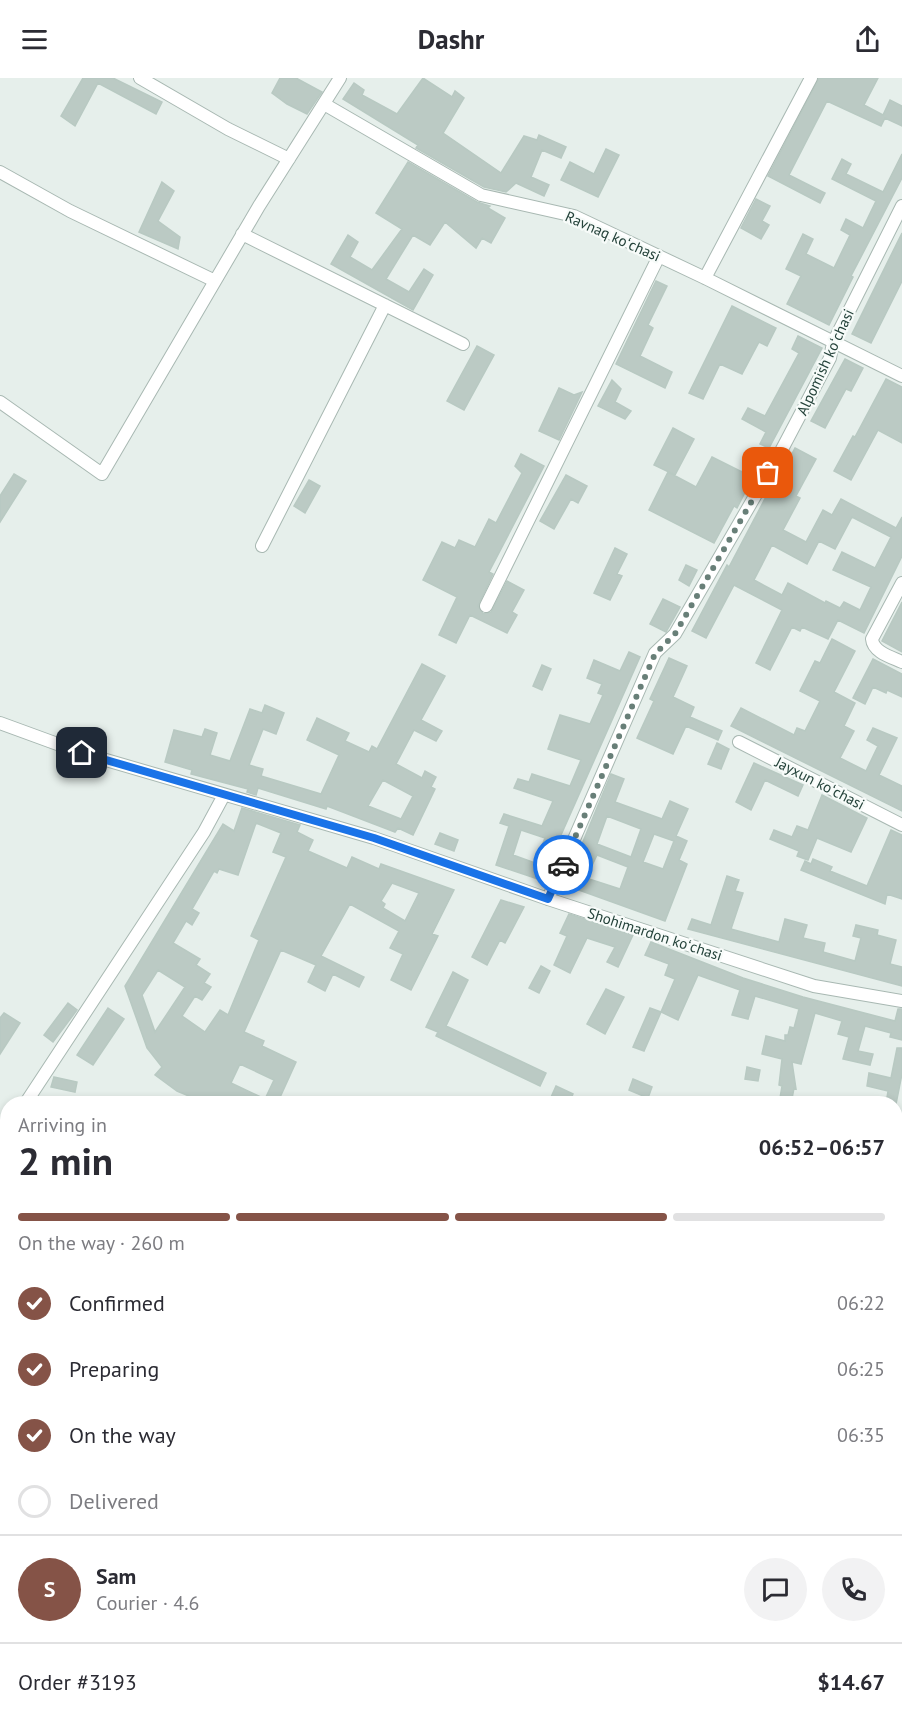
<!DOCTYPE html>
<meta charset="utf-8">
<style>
body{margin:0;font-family:"PT Sans",sans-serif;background:#f2f2f3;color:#2b2b33;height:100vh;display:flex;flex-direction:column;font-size:22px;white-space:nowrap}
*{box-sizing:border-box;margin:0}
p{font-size:20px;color:#7c7c81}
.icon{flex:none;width:33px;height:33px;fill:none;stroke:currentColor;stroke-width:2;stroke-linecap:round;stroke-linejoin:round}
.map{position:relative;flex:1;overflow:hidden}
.panel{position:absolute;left:0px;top:1018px;width:903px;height:638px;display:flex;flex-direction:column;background:#fff;border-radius:24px 24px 0 0;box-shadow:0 3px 9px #0003}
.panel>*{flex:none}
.pin{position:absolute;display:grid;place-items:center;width:51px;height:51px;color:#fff;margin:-26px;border-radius:12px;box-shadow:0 3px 9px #0006}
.courier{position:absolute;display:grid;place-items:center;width:60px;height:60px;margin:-30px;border:4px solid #1a73e8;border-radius:50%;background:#fff;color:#222;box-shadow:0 2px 8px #0007}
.summary em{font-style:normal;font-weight:600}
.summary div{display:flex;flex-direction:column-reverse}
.summary{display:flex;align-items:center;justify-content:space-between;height:102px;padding:0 18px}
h1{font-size:39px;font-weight:600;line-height:45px}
.bar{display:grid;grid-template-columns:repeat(4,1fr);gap:9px 6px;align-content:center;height:72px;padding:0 18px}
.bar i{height:8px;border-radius:4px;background:#e1e1e2}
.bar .active{background:#855347}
.bar p{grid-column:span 4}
.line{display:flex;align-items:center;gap:15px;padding:0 18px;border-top:2px solid #e1e1e2}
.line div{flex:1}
.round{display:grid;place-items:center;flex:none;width:63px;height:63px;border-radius:32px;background:#f2f2f3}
ol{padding:0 18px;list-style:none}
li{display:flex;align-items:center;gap:18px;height:66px}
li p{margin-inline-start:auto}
li .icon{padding:6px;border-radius:50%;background:#855347;color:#fff;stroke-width:4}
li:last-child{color:#7c7c81}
li i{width:33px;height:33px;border:3px solid #e1e1e2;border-radius:50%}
header{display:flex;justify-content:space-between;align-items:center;height:78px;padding:0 18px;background:#fff;font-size:27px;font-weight:600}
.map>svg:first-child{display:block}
.building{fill:#bbcac4;stroke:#b8c9c2;stroke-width:1.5;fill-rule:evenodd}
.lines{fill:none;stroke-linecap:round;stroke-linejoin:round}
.minor-casing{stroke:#a8b8b2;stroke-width:14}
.minor{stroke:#fff;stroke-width:12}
.done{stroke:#687f78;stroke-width:6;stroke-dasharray:0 10.8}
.route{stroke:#1a73e8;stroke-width:8}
.labels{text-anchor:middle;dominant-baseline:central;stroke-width:4.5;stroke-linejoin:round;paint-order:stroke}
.street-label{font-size:15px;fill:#24423a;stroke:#f7fbf9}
</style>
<header><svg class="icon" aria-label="menu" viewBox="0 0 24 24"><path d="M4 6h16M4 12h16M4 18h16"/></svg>Dashr<svg class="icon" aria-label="share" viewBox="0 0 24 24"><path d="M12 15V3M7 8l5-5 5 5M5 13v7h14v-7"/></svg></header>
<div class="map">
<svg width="902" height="1655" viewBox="0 0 902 1655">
<rect width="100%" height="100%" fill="#e6efeb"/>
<path class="building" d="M83,0H113L162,24L156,36L98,5L75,48L61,38Z
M280,0H296L322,14L307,36L287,26L272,15Z
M423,0L452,19L455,13L464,20L443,55L501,95L524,58L537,62L539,57L566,69L561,80L542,72L531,99L549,107L544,118L516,105L506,114L484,109L416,70L418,67L343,21L354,5L364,12L362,17L397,36Z
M819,0H878L864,27L883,37L890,22L902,28V48L885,40L881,48L827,23L789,97L825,115L820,125L768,98Z
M606,71L619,77L598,119L561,102L570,84L594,96Z
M902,76V100L851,198L853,199L829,247L787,226L801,198L786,191L803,156L813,161L806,176L834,190L850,157L841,152L846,141L863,150L876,123L832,101L842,81L851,86L846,96L883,114Z
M408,84L477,124L490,128L488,130L505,140L491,165L482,160L476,170L445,144L430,167L413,157L386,201L409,214L424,191L433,197L413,232L331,186L348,157L358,164L350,179L372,192L402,151L376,135Z
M162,104L174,113L158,143L180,159L178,171L139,154Z
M756,121L770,128L762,143L769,147L761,161L741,150Z
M902,155V203L871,265L852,256Z
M656,203L667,208L648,247L653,250L640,278L672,294L665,310L616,286Z
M732,228L776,250L767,268L759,264L742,296L720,286L703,321L689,315Z
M798,258L822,270L769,370L760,366L766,354L742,341L748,330L765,338L799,275L792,271Z
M477,268L494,277L464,332L447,323Z
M845,281L863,290L851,313L846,311L825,350L811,343Z
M886,301L902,309V365L878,352L851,402L834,393L853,358L855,359Z
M612,302L621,311L615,324L631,333L625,341L598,328Z
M559,310L574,317L582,314L559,362L539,353Z
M673,350L694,361L675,397L654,387Z
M795,370L816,381L796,418L800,420L783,452L806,464L823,432L832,437L841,421L896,450L902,439V478L864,555L838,542L828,561L802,549L800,553L792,549L770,592L756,585L782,532L734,507L706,560L692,553L727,487L729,489L768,415L771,416ZM852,439L891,459L875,490L842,474L833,492L871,509L860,532L844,524L840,530L826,523L825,525L788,505L782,517L754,502L772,467L807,486L819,463L835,471Z
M521,376L544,388L489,494L493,496L478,528L483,536L491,534L507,503L524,512L512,534L517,537L507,555L470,537L456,565L439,557L457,519L423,502L442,464L455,470L459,462L475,469L489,441L496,445L522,395L515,388Z
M712,379L742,394L745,387L756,393L737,430L734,428L714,465L649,432L668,394L696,409Z
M14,396L26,403L0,444V418Z
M566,397L587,408L578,425L571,421L554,451L540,443Z
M309,402L320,408L305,435L294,428Z
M615,470L627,476L617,496L622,498L610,522L594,515Z
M686,487L697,492L689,508L679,502Z
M663,521L680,529L666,554L650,546Z
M902,524V574L882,563Z
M832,561L855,573L834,614L855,625L844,648L854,653L840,680L866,693L878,668L867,662L873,650L897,660L879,697L902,708V733L731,648L741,630L794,657L797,650L805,653L820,623L800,613L815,583L820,585Z
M629,574L640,579L541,802L496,787L509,748L500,745L504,736L542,748L553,723L514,710L518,701L529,704L532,696L570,708L581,682L548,671L560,637L590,646L603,617L598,615L602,606L587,600L594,582L620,593ZM521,752L545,760L535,785L513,777Z
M669,580L687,588L673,619L694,629L690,639L722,653L718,662L686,648L673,676L637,660L654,623L650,621Z
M873,581L902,596V619L887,612L886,615L873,609L865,626L853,620Z
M422,586L445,598L421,642L442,653L436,663L414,652L396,686L422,700L425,693L436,699L431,709L435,711L413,757L398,750L395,754L327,728L326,731L258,710L256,717L247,714L248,711L191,696L192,692L165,684L174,652L202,659L205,651L217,655L210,677L230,683L250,631L262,635L265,627L284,635L276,656L263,651L249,687L263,691L261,698L321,716L339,677L307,662L317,640L349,655L345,663L369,674L372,668L377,671ZM383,702L413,718L401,741L368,728Z
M542,587L551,591L542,612L533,608Z
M717,665L729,671L721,691L708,686Z
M754,685L803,707L798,718L765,702L751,732L736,724Z
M611,696L624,701L615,724L662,741L670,723L688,731L676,758L687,763L679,782L687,786L665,843L565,807ZM607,738L641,751L631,779L597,766ZM654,756L674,763L663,791L643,784ZM597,777L628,789L620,811L586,800Z
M822,717L867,740L851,774L817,760L808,782L797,778L799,773L770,761L774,752L792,759L797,748L808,752Z
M242,730L300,747L297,754L313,762L308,773L347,790L352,779L379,791L381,786L454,812L432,856L438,858L411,912L391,902L403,876L390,870L399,853L350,826L321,878L364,899L359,909L333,896L325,913L308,904L316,887L281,872L244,954L264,963L262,968L296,984L277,1026H240L225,1019L222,1026H208L177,1013L155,997L162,989L147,970L125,908L223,746L234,753ZM256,745L281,755L273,774L286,779L251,858L259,862L228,937L220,932L205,954L182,938L195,918L202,922L211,909L204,905L210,896L196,887L200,881L173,865L186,843L192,847L199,835L192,831L214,793L217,795L219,791L238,797ZM392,805L419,815L405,843L383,830L385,826L381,823ZM158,892L185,909L155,954L142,917ZM240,986L274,1002L265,1021L231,1005Z
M891,752L902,757V821L887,816L885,826L801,792L805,783L811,786L813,781L832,789L830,793L867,808Z
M440,755L458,762L454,773L435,766Z
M727,798L739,802L735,813L743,815L731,851L779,864L785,841L807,847L803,860L825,865L823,874L855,883L861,860L853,858L856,847L878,852L877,857L896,862L890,886L902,889V908L688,851L692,841L711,847Z
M501,822L524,829L505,865L500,862L487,887L472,879Z
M569,836L633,857L618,889L607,884L615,869L587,860L570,895L554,887L567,858L560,855Z
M651,864L743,900L803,919L895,943L898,931H902V962L890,959L891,955L865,948L858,973L873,976L870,987L843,981L849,959L838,956L842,943L815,935L801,986L792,984L796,1011L794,1010L791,1026H779L782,1008L779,1007L782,981L762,976L766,958L785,963V957H788L790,949L794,950L799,931L755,918L748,941L732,937L740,912L698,897L678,942L661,934L675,901L665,897L669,886L645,877Z
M541,888L550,893L539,915L529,910Z
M453,894L468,902L446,948L546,995L540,1008L436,958L438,954L426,949Z
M606,911L624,919L605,956L587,946Z
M68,925L77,932L53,964L44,957Z
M108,930L124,941L93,987L77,977Z
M650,930L661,934L644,973L633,969Z
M4,935L20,945L0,976V940Z
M897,970H902V996L896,1026H886L888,1013L867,1008L869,995L891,1000Z
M747,989L760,992L758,1003L745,1001Z
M54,999L77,1004L75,1014L51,1009Z
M633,1001L652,1009L648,1020L629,1012Z
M556,1008L573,1016L569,1026H548Z"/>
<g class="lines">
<g class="minor-casing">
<path id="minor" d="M140,0L228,51L289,81
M324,26L481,117L574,138L705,200L902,298
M0,94L70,133L215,203
M242,156L463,266
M705,200L811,0
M0,324L102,396L259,128L340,0
M262,468L385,227
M902,505L872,561C873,574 891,579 902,584
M486,528L659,178
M0,645L82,675L374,760L548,821L814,908L902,923
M739,664L902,747
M548,821L655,575L675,556L780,375L830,280L833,265L902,128
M25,1026L204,754L224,717
M0,1063L8,1052
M896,1118L902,1120
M896,1450L902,1448
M896,1546H902
M266,1648L283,1655
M333,1655L336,1648
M496,1655L499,1648
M656,1655L659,1648"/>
</g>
<use href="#minor" class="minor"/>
</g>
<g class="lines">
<path class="done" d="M563,787L655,576L675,556L768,395"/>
<path class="route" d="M82,675L374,760L548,821L563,787"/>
</g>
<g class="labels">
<g class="street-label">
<text transform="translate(613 158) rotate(24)">Ravnaq koʻchasi</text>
<text transform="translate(825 284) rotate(-65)">Alpomish koʻchasi</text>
<text transform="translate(820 705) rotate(27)">Jayxun koʻchasi</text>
<text transform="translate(655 856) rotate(18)">Shohimardon koʻchasi</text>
</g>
</g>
</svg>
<div class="pin" style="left:768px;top:395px;background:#ea580c"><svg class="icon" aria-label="bag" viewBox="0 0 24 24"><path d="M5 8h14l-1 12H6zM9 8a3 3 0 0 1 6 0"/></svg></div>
<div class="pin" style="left:82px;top:675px;background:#1f2937"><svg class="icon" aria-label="home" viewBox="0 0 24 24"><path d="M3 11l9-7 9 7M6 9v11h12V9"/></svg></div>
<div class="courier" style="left:563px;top:787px"><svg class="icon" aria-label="car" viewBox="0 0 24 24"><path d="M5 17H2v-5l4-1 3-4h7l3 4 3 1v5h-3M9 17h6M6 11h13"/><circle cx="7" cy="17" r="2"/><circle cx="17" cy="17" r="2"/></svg></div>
<section class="panel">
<div class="summary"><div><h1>2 min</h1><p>Arriving in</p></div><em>06:52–06:57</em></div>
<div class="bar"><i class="active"></i><i class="active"></i><i class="active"></i><i></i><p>On the way · 260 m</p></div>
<ol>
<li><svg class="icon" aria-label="check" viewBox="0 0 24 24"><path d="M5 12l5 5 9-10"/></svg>Confirmed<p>06:22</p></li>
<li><svg class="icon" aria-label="check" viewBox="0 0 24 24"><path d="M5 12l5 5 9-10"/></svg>Preparing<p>06:25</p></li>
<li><svg class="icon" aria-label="check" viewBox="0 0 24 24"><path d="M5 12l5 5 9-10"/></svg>On the way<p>06:35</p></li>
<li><i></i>Delivered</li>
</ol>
<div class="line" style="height:108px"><b class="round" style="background:#855347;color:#fff">S</b><div><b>Sam</b><p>Courier · 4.6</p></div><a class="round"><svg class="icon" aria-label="chat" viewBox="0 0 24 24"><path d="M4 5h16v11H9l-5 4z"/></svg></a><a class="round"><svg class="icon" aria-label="phone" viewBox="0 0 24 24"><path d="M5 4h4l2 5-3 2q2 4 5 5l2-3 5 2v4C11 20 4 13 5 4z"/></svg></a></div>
<div class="line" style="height:78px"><div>Order #3193</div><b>$14.67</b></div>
</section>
</div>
